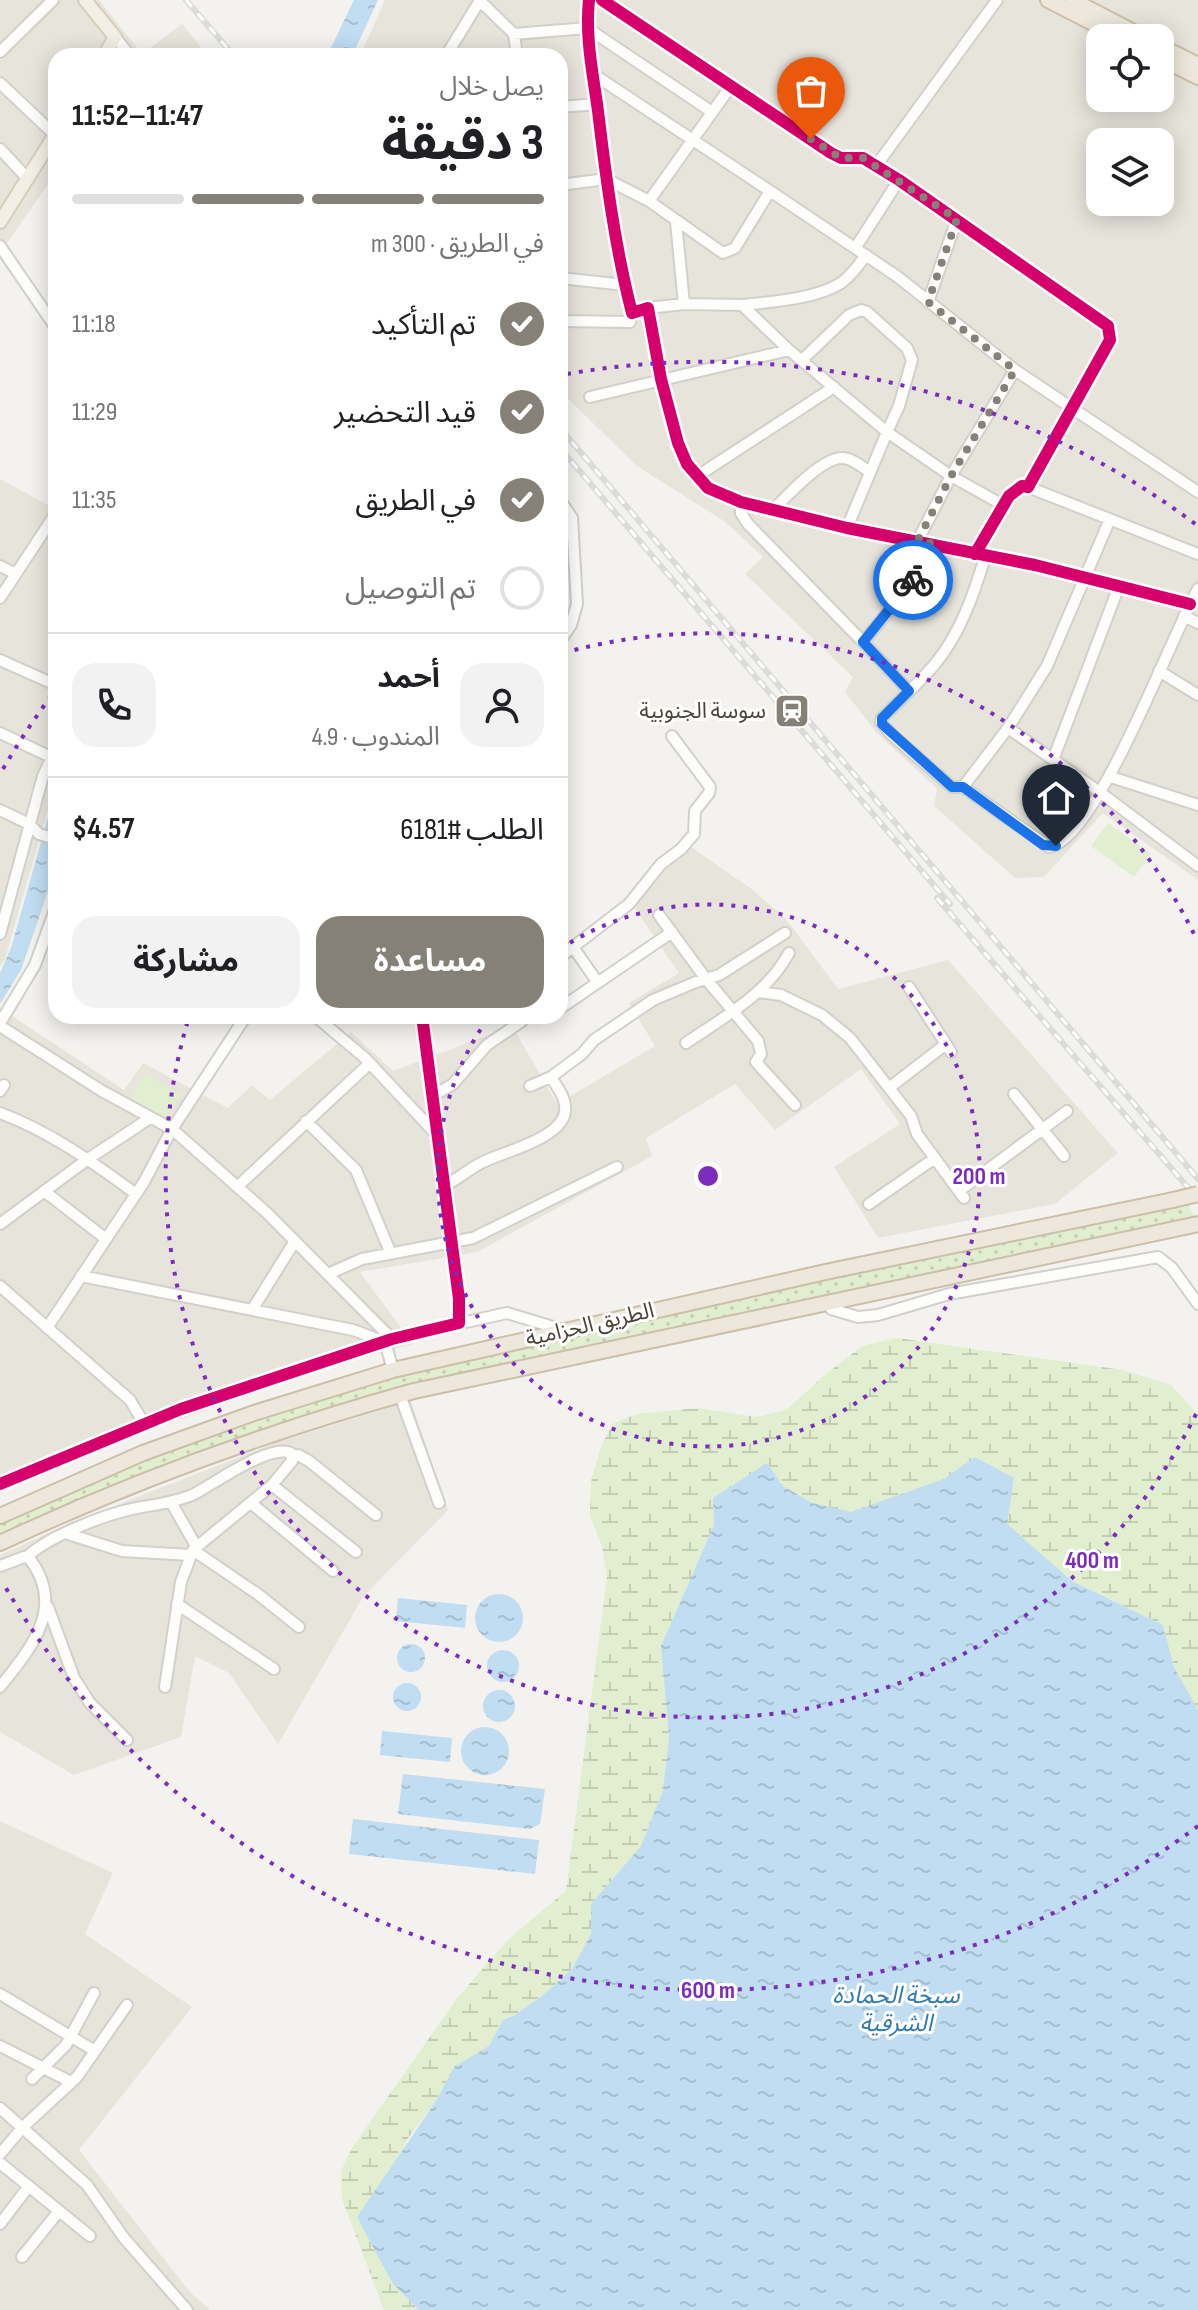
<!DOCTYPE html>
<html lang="ar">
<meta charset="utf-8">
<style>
body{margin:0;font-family:"Sofia Sans Condensed","Noto Sans Arabic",sans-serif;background:#f2f2f2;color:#202124;direction:rtl;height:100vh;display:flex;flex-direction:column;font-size:30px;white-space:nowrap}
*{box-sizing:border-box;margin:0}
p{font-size:26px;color:#757577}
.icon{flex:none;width:44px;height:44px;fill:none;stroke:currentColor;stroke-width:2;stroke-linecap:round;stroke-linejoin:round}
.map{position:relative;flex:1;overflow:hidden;direction:ltr}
.panel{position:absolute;left:48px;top:48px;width:520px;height:976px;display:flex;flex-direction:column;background:#fff;border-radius:24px;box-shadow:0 4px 20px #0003;direction:rtl}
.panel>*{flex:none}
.buttons{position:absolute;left:1086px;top:24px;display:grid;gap:16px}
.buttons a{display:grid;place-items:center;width:88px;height:88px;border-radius:16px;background:#fff;box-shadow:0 4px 20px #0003;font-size:40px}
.pin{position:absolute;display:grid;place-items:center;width:68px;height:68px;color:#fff;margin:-82px -34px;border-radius:50% 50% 50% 0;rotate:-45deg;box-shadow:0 0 8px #0007}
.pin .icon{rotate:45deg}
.courier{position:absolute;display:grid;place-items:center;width:80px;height:80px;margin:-40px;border:6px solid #1a73e8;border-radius:50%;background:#fff;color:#222;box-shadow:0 2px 10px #0007}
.head em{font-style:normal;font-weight:700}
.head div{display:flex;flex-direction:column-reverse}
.head{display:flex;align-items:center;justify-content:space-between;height:136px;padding:0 24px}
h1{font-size:52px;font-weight:700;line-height:60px}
.bar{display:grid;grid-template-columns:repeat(4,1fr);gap:12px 8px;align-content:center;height:96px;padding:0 24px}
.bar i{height:10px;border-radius:6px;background:#e0e0e0}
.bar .current{background:#868178}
.bar p{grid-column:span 4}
.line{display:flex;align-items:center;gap:20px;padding:0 24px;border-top:2px solid #e0e0e0}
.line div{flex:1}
.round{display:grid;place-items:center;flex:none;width:84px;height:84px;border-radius:24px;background:#f2f2f2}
ol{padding:0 24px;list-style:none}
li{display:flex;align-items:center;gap:24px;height:88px}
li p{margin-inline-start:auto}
li .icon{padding:8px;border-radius:50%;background:#868178;color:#fff;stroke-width:4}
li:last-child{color:#757577}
li i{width:44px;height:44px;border:4px solid #e0e0e0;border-radius:50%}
.button{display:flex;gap:16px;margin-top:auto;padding:16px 24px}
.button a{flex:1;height:92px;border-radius:24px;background:#868178;color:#fff;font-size:32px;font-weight:700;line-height:92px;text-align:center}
.button a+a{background:#f2f2f2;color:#202124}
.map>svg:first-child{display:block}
.residential{fill:#e7e4dc;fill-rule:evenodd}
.grass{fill:url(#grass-dots)}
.wetland{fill:url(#wetland-marsh)}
.pitch{fill:#e1eecf}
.water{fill:url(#water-ripples)}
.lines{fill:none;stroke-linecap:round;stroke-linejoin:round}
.minor-casing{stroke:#d2d0cb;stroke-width:14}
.major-casing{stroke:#d6cebb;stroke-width:16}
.highway-casing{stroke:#ccbfa9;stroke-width:18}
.minor{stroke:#fdfdfc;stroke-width:10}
.major{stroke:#f2efe6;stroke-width:12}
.highway{stroke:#ede8db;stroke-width:14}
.rail-casing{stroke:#dbdbda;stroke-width:6}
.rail{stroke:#fff;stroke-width:3;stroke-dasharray:9;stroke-linecap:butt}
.highway-bridge-casing{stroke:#ccbfa9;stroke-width:18;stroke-linecap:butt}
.highway-bridge{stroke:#ede8db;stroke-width:14}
.cycleway-casing{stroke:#fff;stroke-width:17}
.cycleway{stroke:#d6006c;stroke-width:12}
.done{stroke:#868178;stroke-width:8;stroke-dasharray:0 14.4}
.route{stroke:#1a73e8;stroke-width:10}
.ring{fill:none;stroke:#7b2cbf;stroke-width:4;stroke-dasharray:4 8}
.labels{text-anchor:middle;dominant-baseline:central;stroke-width:6;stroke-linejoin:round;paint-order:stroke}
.poi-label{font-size:22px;fill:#4b4439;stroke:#fff;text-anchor:end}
.street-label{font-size:22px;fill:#4b4439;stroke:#fff}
.water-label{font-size:24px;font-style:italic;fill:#2e7ab2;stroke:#fff}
.centre{fill:#7b2cbf;stroke:#fff;stroke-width:4}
.ring-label{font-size:24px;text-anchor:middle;font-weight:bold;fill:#7b2cbf;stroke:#fff;stroke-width:6;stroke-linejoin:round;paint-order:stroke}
</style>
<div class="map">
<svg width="1198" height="2310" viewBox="0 0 1198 2310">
<defs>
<pattern id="grass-dots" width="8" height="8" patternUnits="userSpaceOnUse" patternTransform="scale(2)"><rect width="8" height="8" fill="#e1eecf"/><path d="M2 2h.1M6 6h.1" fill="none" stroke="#c3cdb2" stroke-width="1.8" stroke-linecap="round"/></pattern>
<pattern id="wetland-marsh" width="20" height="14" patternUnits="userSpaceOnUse" patternTransform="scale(2)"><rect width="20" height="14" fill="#e1eecf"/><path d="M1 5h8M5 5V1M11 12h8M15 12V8" fill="none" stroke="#c3cdb2"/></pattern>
<pattern id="water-ripples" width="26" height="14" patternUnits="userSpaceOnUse" patternTransform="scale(2)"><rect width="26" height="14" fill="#c0ddf1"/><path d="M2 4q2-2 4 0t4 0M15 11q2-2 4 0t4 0" fill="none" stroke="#a6bfcf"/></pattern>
</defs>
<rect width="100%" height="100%" fill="#f4f2ee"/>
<path class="residential" d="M0,0H99L142,54L182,24L208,56H56V173L0,253Z
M385,0H1198V880L1103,813L1044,877L1015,878L934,806L937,789L877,733L845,692L853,677L745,574L763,557L724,521L637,466L560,391V56H360ZM1100,38H1160V98H1100ZM1100,142H1160V202H1100Z
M0,479L48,505L56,494V781L5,959L0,966Z
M681,840L753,890L786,919L838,989L948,960L1118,1153L1055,1204L878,1238L834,1167L900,1124L861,1069L775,1130L735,1084L646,1138L652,1156L477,1252L360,1272L413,1344L338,1364L88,1452L0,1493V1008L124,1090L143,1063L228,1108L252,1085L270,1100L351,1032L393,1071L512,1026L557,1104L655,1046L629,1003L679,973L635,909L650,867Z
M411,1401L448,1510L363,1597L278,1744L229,1673L195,1656L181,1737L74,1775L0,1732V1555L68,1524L275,1443Z
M0,1821L113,1873L85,1934L192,2007L79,2150L189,2291L210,2310H0Z"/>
<path class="grass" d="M1189,1206L1196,1219L422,1384L0,1538V1520L153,1454L264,1414L417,1368L840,1276Z"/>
<path class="wetland" d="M897,1338L1123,1370L1171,1385L1198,1415V1710L1174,1667L1163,1625L1072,1581L1006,1524L1014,1478L975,1458L945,1479L851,1513L812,1503L783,1486L767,1464L713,1498L714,1525L661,1646L669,1738L663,1790L641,1846L591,1904V1934L572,1969L542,1996L515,2015L503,2020L490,2046L454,2067L436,2101L408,2138L398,2158L393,2284L419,2310H384L342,2199L341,2171L352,2148L456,2000L487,1963L513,1935L566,1891L607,1577L602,1546L590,1516L591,1481L601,1447L612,1424L637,1414L698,1408L756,1417L786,1410L826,1374L862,1346Z"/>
<path class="pitch" d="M1108,823L1151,854L1134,877L1091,846Z
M145,1074L181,1095L166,1119L131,1098Z"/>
<path class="water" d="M354,0H378L352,56H327Z
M56,789V868L21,970L0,1004V973L11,948Z
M975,1457L1014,1478L1007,1524L1072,1581L1163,1625L1174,1667L1198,1710V2310H419L393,2284L357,2217L436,2101L454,2067L489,2046L503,2020L515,2015L542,1996L572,1969L591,1934V1904L641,1846L663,1790L669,1738L661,1646L714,1525L713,1498L767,1463L783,1486L812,1503L851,1512L944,1479Z
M475 1618a24 24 0 1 1 48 0a24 24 0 1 1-48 0Z
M398,1598L467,1605L465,1628L396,1621Z
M397 1658a14 14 0 1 1 28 0a14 14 0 1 1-28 0Z
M487 1666a16 16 0 1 1 32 0a16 16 0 1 1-32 0Z
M393 1697a14 14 0 1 1 28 0a14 14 0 1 1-28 0Z
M483 1706a16 16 0 1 1 32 0a16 16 0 1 1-32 0Z
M461 1751a24 24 0 1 1 48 0a24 24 0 1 1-48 0Z
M382,1731L452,1738L450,1762L380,1755Z
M403,1774L545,1789L540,1824L530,1829L398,1814Z
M353,1819L539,1840L535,1874L349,1854Z"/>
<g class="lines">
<g class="minor-casing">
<path id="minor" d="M479,0L514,34
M589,0C585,37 593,74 598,111C606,178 615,247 632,313L648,308L661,379L678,443L687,464L708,488L741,502L847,528L1035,565L1190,604
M602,0L831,153L841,158H863L899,180L1108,326L1110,340L1028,487L1022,486L1009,496L975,554
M115,37L130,56
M0,52L53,0
M446,56L479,2
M517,56L514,34L587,28L712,112
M0,83L56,136
M560,107L597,104
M0,149L28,179
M876,166L997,0
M560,185L606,179L649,201L723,253L735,248L770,191L593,74
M770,191L898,277L1015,370L1198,492
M649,201L731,86
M676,222L684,304
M0,246L56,328
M856,247L899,180
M560,278L625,285
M928,302L957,219
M742,305C771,302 816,299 841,283C851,276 859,265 866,255
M648,308L684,304L742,305L789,350L887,432L847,528
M560,321L630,322L632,313
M802,360L849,315L861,310L867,312L907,348L912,360L899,406L887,432L951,476L1003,505
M590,397L789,350
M696,477L834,387
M1028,487L1198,554
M560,500L572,518L577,604L571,625L560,641
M741,502V513L748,524L863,642
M774,509C788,495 821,459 841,458C851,457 862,467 870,472
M918,540L951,476L1015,370
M985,557C974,594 960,634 935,664C919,683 900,700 882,718L881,722L892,735L952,787H963L1049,847C1096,841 1172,634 1198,589
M0,566L16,574
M0,598L56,513
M1184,616L1198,623
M0,660L56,685
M1159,671L1198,695
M909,691L863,642L908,588L933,544
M1008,728L1101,793L1198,866
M0,733L51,757
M1053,760L1119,586
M1111,777L1198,805
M963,787L1008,728L1047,666L1110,519
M0,810L29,824L39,834L56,839
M659,915L706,979L758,1041L761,1054L756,1062L795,1105
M0,934L43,776L56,749
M573,947L598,983
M560,957L629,904L661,864L681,849L694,834L695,811L709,793L710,787L672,736
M909,987L951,1052
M758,992L781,995L822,1015L850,1038L911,1116L917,1134L964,1198
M562,1007L672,932
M315,1016L365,1058L436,1134
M0,1023L35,965L56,907
M0,1026L102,1091L172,1129L267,1213L392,1339
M686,1043C724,1017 767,994 789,953
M530,1086L551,1077L582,1054L594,1040L653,1000L696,982L719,975L785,933
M889,1088L946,1044
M0,1091L4,1085
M1014,1094L1064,1156
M431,1097L453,1084L487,1045L522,1021L524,1016
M0,1113C49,1131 94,1163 136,1194
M306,1121L356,1170L391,1254
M238,1186L370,1063
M443,1186C458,1180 467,1170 481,1163C502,1152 561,1139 565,1112C567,1099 557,1087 551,1077
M44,1191L106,1239
M959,1191L1067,1111
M869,1204L935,1158
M0,1224L88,1159L150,1118
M328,1274L362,1259L473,1238L617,1167
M81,1276L353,1330L385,1342L393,1370
M0,1286L130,1400L143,1422
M828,1302L831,1309L858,1317L878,1315L949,1294L1158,1257L1172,1268L1198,1304
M252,1310L295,1241
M457,1324L507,1313L563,1330
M47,1328L144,1182L172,1129L246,1016
M400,1395L439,1503
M292,1456L298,1455L309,1461L376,1515
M0,1484L181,1409L392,1339L459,1323V1299L422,1016
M272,1485L356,1552
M171,1502L196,1546
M251,1503L333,1571
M68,1534L122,1551L191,1555
M193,1550L259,1595L299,1627
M27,1557C47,1537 104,1515 132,1509C152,1505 173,1503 192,1495C213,1485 269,1443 291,1453L292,1461L272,1485L193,1550L181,1582L165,1687
M0,1566L24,1557L29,1558C67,1607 31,1648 0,1687
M177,1604L274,1669
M48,1607L74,1678L90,1703L127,1740
M0,1994L95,2051
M0,2046L71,2082
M32,2079L66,2045L94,1993
M0,2108L87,2185L124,2238L187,2310
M0,2154L23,2127L77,2077L127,2005
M0,2163L90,2236
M0,2224L29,2186
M22,2257L59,2211"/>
</g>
<g class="major-casing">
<path id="major" d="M85,0L115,37L104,56
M0,222L56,133"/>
</g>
<g class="highway-casing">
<path id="highway" d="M1048,0L1122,38
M1072,0L1145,38
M1160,46L1198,65
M1160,58L1198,77
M0,1516L143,1453L254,1413L393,1370L830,1271L1173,1200
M0,1543C133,1481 273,1430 414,1391L1198,1224"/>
</g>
<use href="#minor" class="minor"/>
<use href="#major" class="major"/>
<use href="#highway" class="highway"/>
<g class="rail-casing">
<path id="rail" d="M186,0L234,56
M560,428L1198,1179
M560,448L950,904
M937,898L1198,1199"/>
</g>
<use href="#rail" class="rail"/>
<g class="highway-bridge-casing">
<path id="highway-bridge" d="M1173,1200L1198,1194"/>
</g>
<use href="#highway-bridge" class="highway-bridge"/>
<g class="cycleway-casing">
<path id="cycleway" d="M589,0C585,37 593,74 598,111C606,178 615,247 632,313L648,308L661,379L678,443L687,464L708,488L741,502L847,528L1035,565L1190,604
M602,0L831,153L841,158H863L899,180L1108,326L1110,340L1028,487L1022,486L1009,496L975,554
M0,1484L181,1409L392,1339L459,1323V1299L422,1016"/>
</g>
<use href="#cycleway" class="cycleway"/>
</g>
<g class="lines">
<path class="done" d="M811,139L841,158H863L957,219L928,302L1015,370L951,476L918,540L933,544L913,580"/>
<path class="route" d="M913,580L863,642L909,691L882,718V724L952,787H963L1043,845L1056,846"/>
</g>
<g class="ring">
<path d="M560 949A271 271 0 1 1 489 1017"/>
<path d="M1196 1414A543 543 0 0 1 189 1017M563 653A543 543 0 0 1 1196 938"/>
<path d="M1198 1826A814 814 0 0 1 3 1583M3 769A814 814 0 0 1 54 692M567 374A814 814 0 0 1 1198 526"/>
</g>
<defs>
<g id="station-square" transform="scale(1.8)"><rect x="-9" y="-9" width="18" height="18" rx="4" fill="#868178" stroke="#fff"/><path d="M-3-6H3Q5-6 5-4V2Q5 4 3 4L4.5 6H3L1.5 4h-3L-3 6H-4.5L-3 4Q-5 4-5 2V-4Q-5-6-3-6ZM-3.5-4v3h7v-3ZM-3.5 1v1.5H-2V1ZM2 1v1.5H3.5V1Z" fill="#fff"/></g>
</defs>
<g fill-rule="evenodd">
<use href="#station-square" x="792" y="711"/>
</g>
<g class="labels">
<g class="poi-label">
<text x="766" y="711">سوسة الجنوبية</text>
</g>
<g class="street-label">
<text transform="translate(590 1325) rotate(-13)">الطريق الحزامية</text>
</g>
<g class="water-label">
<text x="896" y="1995">سبخة الحمادة<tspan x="896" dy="28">الشرقية</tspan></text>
</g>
</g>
<circle cx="708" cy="1176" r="12" class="centre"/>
<g class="ring-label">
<text x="979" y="1184">200 m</text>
<text x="1092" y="1568">400 m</text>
<text x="708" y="1998">600 m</text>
</g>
</svg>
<div class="buttons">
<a><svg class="icon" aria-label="locate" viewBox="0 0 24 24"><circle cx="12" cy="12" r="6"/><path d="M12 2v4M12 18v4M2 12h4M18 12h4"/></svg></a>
<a><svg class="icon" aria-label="layers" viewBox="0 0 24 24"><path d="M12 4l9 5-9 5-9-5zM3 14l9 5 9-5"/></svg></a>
</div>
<div class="pin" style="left:811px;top:139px;background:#ea580c"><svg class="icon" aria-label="bag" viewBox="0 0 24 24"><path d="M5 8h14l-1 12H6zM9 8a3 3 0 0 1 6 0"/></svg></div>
<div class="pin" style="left:1056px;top:846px;background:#1f2937"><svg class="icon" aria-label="home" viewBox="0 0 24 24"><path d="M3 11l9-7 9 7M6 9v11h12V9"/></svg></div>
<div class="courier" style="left:913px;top:580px"><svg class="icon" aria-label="bike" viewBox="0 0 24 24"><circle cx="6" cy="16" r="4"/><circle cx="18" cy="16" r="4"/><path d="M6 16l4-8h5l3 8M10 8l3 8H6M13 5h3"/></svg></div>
<section class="panel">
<div class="head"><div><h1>3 دقيقة</h1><p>يصل خلال</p></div><em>11:47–11:52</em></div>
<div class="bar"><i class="current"></i><i class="current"></i><i class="current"></i><i></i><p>في الطريق · 300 m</p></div>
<ol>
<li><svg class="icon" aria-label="check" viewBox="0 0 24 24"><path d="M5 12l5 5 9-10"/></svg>تم التأكيد<p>11:18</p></li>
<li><svg class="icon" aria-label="check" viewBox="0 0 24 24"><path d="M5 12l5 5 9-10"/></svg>قيد التحضير<p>11:29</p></li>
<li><svg class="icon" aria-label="check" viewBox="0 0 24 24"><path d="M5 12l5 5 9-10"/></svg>في الطريق<p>11:35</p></li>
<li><i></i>تم التوصيل</li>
</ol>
<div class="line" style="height:144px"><a class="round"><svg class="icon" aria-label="person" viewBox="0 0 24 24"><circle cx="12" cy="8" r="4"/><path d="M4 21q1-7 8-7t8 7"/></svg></a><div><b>أحمد</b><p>المندوب · 4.9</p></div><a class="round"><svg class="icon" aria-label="phone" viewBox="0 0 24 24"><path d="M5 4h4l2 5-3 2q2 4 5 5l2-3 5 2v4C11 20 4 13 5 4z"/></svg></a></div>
<div class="line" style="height:104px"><div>الطلب #6181</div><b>$4.57</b></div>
<div class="button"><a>مساعدة</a><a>مشاركة</a></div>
</section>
</div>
